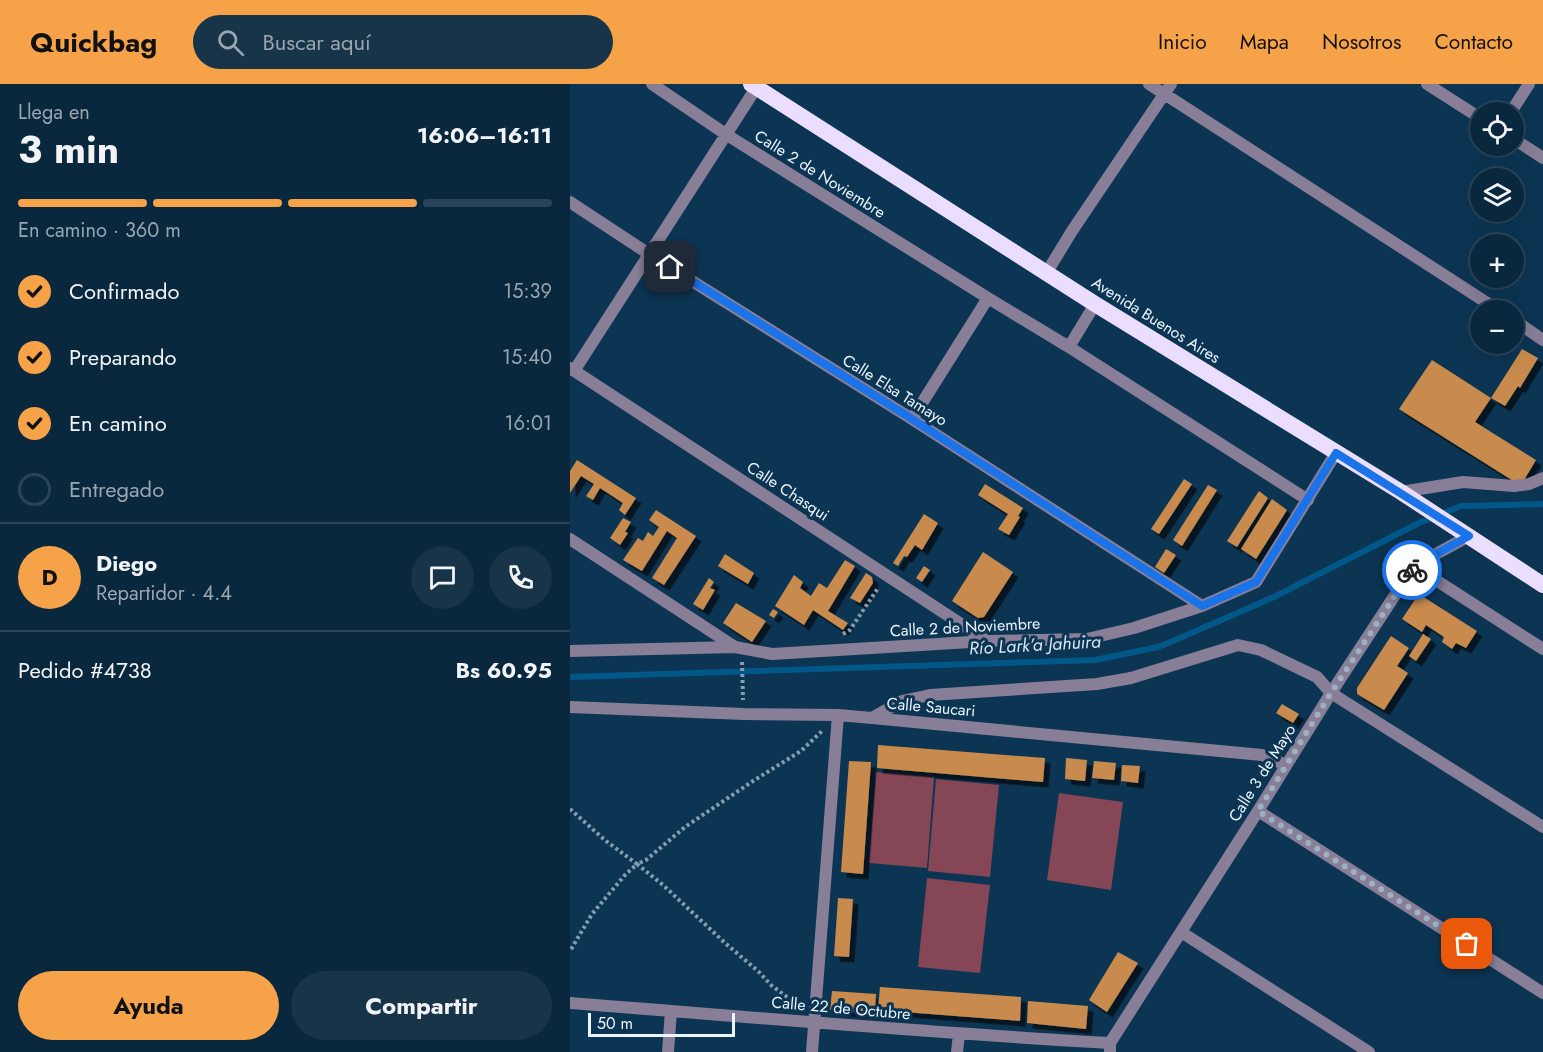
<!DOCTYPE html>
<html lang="es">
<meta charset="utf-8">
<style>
body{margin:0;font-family:Jost,sans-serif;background:#173449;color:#f1f3f6;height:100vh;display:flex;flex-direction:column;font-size:22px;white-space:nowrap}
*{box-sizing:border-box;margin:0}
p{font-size:20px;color:#99a6b0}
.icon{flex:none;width:33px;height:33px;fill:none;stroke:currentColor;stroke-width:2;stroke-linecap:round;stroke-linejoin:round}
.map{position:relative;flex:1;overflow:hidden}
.panel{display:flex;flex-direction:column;background:#09283e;width:570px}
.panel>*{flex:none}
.tools{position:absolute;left:900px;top:18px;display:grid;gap:12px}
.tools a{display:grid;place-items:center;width:54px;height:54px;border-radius:50%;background:#09283e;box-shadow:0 6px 24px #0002,0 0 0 2px #294458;font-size:30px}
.scale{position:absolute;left:18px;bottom:15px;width:147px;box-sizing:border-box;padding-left:6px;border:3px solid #eaf5fe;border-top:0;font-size:16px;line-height:21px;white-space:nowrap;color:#eaf5fe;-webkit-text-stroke:4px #0c3553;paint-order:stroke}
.pin{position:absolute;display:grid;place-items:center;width:51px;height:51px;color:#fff;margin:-26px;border-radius:12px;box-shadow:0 3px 9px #0006}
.courier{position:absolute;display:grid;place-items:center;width:60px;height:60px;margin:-30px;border:4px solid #1a73e8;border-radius:50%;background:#fff;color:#222;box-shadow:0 2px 8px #0007}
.headline em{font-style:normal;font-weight:700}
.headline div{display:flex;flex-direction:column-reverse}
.headline{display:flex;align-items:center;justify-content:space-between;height:102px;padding:0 18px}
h1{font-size:39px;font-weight:700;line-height:45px}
.bar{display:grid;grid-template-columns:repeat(4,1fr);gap:9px 6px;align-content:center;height:72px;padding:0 18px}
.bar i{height:8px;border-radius:4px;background:#294458}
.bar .selected{background:#f6a248}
.bar p{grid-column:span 4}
.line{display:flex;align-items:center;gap:15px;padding:0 18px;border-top:2px solid #294458}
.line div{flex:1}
.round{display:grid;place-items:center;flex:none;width:63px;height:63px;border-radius:32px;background:#173449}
ol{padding:0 18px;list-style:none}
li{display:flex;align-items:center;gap:18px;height:66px}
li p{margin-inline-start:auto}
li .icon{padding:6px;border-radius:50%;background:#f6a248;color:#111;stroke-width:4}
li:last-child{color:#99a6b0}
li i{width:33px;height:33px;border:3px solid #294458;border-radius:50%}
.action{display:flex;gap:12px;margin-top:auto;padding:12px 18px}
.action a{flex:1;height:69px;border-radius:36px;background:#f6a248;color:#111;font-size:24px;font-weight:700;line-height:69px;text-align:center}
.action a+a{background:#173449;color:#f1f3f6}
header{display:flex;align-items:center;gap:36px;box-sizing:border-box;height:84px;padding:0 30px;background:#f6a248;color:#111}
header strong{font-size:28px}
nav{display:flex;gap:33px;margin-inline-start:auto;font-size:21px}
.search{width:420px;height:54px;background:#173449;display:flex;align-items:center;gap:15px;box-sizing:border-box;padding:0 21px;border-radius:33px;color:#99a6b0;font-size:22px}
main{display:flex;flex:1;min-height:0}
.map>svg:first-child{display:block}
.garden{fill:#854656}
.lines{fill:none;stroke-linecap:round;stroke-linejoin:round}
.stream{stroke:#025789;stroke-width:6}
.building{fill:#c98b4e;filter:url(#shadow)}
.path{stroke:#859db0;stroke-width:4;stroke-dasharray:3 3;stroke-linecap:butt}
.minor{stroke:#887e97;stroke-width:12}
.trunk{stroke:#eaddfd;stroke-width:16}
.done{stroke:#9cb2c2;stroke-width:6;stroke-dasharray:0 10.8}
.route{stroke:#1a73e8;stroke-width:8}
.labels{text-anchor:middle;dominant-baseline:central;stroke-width:6;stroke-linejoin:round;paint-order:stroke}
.street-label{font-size:16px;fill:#eaf5fe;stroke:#0c3553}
.water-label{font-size:18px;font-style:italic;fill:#d5e6f6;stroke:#0c3553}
</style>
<header>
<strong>Quickbag</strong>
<div class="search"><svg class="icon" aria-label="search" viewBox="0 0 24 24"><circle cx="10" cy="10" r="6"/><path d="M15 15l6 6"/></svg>Buscar aquí</div>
<nav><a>Inicio</a><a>Mapa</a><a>Nosotros</a><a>Contacto</a></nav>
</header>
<main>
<section class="panel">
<div class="headline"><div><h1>3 min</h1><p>Llega en</p></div><em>16:06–16:11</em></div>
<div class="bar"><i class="selected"></i><i class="selected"></i><i class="selected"></i><i></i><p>En camino · 360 m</p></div>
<ol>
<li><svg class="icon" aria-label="check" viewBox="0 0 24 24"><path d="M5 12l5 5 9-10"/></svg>Confirmado<p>15:39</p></li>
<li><svg class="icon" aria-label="check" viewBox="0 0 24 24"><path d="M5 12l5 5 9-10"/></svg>Preparando<p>15:40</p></li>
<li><svg class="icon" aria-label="check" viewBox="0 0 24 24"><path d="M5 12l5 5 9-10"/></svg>En camino<p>16:01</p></li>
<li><i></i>Entregado</li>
</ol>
<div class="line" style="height:108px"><b class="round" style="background:#f6a248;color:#111">D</b><div><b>Diego</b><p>Repartidor · 4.4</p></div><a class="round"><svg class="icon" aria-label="chat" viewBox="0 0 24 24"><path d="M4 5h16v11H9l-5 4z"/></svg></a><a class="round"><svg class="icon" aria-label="phone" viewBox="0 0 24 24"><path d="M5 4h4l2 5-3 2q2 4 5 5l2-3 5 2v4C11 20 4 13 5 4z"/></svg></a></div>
<div class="line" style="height:78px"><div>Pedido #4738</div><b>Bs 60.95</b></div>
<div class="action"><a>Ayuda</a><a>Compartir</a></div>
</section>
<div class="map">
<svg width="973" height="968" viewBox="0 0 973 968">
<defs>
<filter id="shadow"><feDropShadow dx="5.5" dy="5.5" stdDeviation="0" flood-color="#0009"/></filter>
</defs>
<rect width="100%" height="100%" fill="#0c3553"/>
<path class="garden" d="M306,688L364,693L357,784L299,779Z
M366,695L429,701L420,793L358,787Z
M489,709L553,718L541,806L477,796Z
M357,794L420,801L410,889L348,883Z"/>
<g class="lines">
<path class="stream" d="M0,593L525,576L588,563L603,557L704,513L849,439L891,422L973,420"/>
</g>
<path class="building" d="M952,265L968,274L950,304L948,302L935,322L921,314Z
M862,276L921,314L905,338L966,376L954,396L945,398L829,325Z
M7,376L66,414L55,431L49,426L53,419L30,404L23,416L16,412L24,400L11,392L0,409V387Z
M614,395L622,400L589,450L581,445Z
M415,400L453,424L448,432L450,433L439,451L428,445L438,430L408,411Z
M638,401L647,406L612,462L603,456Z
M689,407L698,414L667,463L657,457Z
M702,415L717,426L686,475L671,465Z
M86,426L126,452L94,501L82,494L107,454L97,447L72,487L53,476L68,454L73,457L78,448L83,452L89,443L79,436Z
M354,430L368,439L352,466L345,461L337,473L334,472L328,482L323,479Z
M53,434L61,438L55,448L58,449L50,461L40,454Z
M596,465L606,471L594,489L585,483Z
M413,468L443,488L414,533L408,534L382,517Z
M155,470L184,489L178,500L148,482Z
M275,476L285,482L258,527L278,539L273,546L243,526L234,541L205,522L224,491L233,498L230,504L241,512L249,499L257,504Z
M354,482L360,486L352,498L346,494Z
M296,489L302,493L303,499L290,519L280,514Z
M139,494L144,498L140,504L145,506L133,526L123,520Z
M852,512L907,547L896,564L886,559L882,565L872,558L874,553L856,541L852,548L832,535L846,514Z
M166,519L196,537L182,558L153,539Z
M203,525L208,528L204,534L199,531Z
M853,550L861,555L846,577L839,572Z
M821,552L839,564L827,582L838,589L814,626L787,610V604Z
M712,620L729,630L723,639L706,629Z
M308,661L475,674L473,698L307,684Z
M496,674L517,676L515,697L495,695Z
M279,677L301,678L293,790L271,788Z
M524,677L546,679L544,696L522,694Z
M552,681L570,682L568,699L551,697Z
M268,814L283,815L279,873L264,872Z
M548,868L568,879L537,928L519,916Z
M310,903L451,913L450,937L308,926Z
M262,907L306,910L305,930L260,926Z
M458,917L518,922L516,945L457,939Z"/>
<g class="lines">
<path class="path" d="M273,550L280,546L308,504
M172,578L173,616
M0,725L36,757L67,780L55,791L22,830L0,867
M225,922L221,916L201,901L189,888L154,858L93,801L67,780L76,776L115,743L183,697L231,667L252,647"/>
<path class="minor" d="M82,0L157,51L418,214L499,263L738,416
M579,0L928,226
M857,0L910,34
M941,28L959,0
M944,55L973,74
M0,118L79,170L342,335L632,522
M477,188L502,147L601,0
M944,236L973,256
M499,263L525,220
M0,284L417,557
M4,287L186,4
M342,335L418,214
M831,408L893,398L944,402L959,400L973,394
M0,455L165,563
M844,482L973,565
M0,567L165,563L202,570L417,557L517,555L564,544L632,522L686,498L766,369
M0,623L174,630L268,631L302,634L692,671L716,681
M302,634L332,617L360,611L527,600L561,594L668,561L691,566L747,593L761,609L973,743
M688,727L973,909
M611,848L799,968
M0,919C180,933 360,949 540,959
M98,968L101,927
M242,968L268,631
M387,968L389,950
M540,968V959L688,727L761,609L844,482L899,452"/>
<path class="trunk" d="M181,0L525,220L831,408L973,501"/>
</g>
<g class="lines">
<path class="done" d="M842,486L761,609L688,727L897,860"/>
<path class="route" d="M100,183L342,335L632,522L686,498L766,369L899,452L844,482L842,486"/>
</g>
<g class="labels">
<g class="street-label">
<text transform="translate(250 90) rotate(32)">Calle 2 de Noviembre</text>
<text transform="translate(586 236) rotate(32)">Avenida Buenos Aires</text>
<text transform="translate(325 306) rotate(32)">Calle Elsa Tamayo</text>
<text transform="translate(218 407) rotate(33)">Calle Chasqui</text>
<text transform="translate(395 543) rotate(-3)">Calle 2 de Noviembre</text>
<text transform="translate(361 623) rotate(5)">Calle Saucari</text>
<text transform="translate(692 689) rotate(-58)">Calle 3 de Mayo</text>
<text transform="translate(271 924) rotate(5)">Calle 22 de Octubre</text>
</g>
<g class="water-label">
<text transform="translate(465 561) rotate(-3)">Río Lark’a Jahuira</text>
</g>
</g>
</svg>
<div class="tools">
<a><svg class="icon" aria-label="locate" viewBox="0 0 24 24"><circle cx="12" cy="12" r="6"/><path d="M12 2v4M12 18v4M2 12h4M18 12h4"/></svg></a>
<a><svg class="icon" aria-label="layers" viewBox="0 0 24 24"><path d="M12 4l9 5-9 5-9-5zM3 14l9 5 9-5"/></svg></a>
<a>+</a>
<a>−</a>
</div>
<div class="scale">50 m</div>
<div class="pin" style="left:897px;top:860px;background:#ea580c"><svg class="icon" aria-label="bag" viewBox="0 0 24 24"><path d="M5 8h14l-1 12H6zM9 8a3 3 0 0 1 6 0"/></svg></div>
<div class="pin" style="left:100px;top:183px;background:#1f2937"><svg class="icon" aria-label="home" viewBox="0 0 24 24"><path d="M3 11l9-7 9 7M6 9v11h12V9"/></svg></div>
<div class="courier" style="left:842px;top:486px"><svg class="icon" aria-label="bike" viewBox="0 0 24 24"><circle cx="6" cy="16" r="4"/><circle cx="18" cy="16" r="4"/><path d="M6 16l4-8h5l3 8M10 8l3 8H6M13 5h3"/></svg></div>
</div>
</main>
